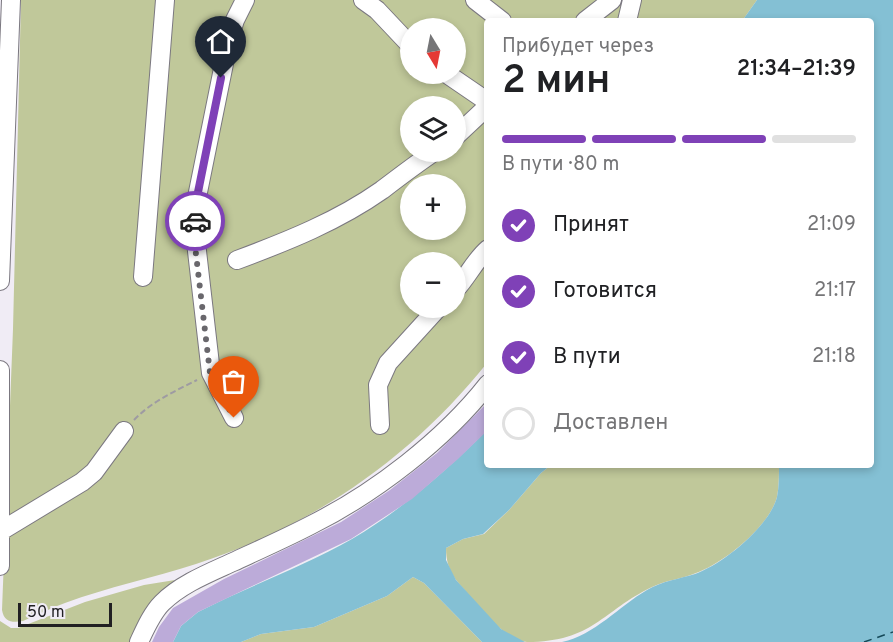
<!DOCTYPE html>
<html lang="ru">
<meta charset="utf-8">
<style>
body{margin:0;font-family:Overpass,sans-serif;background:#f6f6f6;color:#202124;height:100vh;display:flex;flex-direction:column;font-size:22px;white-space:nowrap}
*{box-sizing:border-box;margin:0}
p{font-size:20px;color:#757577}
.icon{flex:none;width:33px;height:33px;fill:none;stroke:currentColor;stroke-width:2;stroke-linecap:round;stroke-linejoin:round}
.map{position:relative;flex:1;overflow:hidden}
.side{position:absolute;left:484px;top:18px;width:390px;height:450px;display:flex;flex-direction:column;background:#fff;border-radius:6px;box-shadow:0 3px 9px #0003}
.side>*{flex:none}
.needle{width:39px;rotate:170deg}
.buttons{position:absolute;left:400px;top:18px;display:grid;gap:12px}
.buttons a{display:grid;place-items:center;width:66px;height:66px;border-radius:50%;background:#fff;box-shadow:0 3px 9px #0003;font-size:30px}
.scale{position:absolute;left:18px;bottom:15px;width:94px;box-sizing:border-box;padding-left:6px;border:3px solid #212023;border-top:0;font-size:16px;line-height:21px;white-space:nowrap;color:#212023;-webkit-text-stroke:4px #f0ecf5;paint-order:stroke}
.pin{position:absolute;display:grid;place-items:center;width:51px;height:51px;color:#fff;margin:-62px -26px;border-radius:50% 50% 50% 0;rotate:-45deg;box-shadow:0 0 6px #0007}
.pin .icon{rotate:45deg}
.courier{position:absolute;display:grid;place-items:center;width:60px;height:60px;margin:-30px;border:4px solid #7f41b7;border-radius:50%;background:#fff;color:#222;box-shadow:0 2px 8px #0007}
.head em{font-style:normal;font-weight:600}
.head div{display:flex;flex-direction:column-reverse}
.head{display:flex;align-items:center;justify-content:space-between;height:102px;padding:0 18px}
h1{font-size:39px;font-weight:600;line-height:45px}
.bar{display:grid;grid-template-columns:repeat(4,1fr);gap:9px 6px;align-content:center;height:72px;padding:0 18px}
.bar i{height:8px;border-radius:4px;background:#e0e0e0}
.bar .current{background:#7f41b7}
.bar p{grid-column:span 4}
ol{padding:0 18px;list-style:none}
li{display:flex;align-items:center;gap:18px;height:66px}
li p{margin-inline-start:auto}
li .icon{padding:6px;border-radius:50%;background:#7f41b7;color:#fff;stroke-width:4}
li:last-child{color:#757577}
li i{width:33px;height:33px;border:3px solid #e0e0e0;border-radius:50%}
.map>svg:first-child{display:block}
.green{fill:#c0c89a;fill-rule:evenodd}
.water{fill:#84c0d4}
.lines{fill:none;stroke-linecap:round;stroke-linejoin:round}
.ferry{stroke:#154958;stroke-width:1.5;stroke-dasharray:8 6;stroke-linecap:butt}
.building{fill:#bcabd9}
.minor-casing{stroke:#7b7880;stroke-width:20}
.path{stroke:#9e9ba2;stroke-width:2;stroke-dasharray:6 3;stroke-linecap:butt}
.minor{stroke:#fff;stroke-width:18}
.done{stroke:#69676c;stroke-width:6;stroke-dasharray:0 10.8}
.route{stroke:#7f41b7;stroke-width:8}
</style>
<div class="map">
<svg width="893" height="642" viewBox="0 0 893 642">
<rect width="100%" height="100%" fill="#f0ecf5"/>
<path class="green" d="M21,0H629L624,21H488L487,363C412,457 312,527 196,564C153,578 108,587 65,603C51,608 37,615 23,621C12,623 4,622 2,610L13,329ZM411,28H456V74H411ZM411,106H456V152H411ZM411,184H456V230H411ZM411,262H456V308H411Z
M636,0H757L742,21H631Z
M551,465H779C779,475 779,487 777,497C769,527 724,563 696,573C682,579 666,580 652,587C602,611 593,642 527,642C501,639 473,599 456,580C449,570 446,561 446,548L463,539L484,534L509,510L541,473Z
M413,577L424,583L482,642H241L261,634L314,627L387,596Z
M175,580L156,601L132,642H0V621L11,628H18L85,602L144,585Z"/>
<path class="water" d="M757,0H893V642H562C595,635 619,606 647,590C662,581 679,579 695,574C723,564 769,527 777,497C779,487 779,475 779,465H872V21H742Z
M487,430L488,465H551L541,473L509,510L483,534L463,539L446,548V560L456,580L501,629L525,642H482L424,583L413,577L387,596L314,627L261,634L241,642H173L181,626L198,612C249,586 303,567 352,539C403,509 446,471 487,430Z"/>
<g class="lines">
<path class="ferry" d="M864,642L893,632"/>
</g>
<path class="building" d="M488,402V430L458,459L412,499L351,539L198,612L181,626L173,642H152L159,627L173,608L224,579L341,522L390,490L437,453Z"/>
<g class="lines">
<g class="minor-casing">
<path id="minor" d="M363,0L377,10L411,46
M475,0L502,21
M585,21L612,0
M627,21L632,0
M447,74L488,102
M456,136L488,106
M237,260C288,241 338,221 382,190C399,177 416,164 434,152
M143,277L165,0
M0,281L11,0
M456,289C468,276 475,260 488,249
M0,370V566
M234,418L211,373L194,225L195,207L229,39L235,20L245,0
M380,425L378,385L388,363L438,308
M1,531L82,482L94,472L124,431
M139,642C145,629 152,613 162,603C181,584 209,573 233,562C259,550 286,538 311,525C375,493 444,440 488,384"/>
</g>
<path class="path" d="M134,420C151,402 175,391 197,380"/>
<use href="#minor" class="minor"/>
</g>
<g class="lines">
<path class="done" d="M195,221V246L210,373L234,418"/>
<path class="route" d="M195,221V207L221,78"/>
</g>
</svg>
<div class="buttons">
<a><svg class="needle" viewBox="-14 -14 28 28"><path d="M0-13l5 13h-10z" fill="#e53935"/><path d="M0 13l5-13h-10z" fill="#757577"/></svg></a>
<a><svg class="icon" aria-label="layers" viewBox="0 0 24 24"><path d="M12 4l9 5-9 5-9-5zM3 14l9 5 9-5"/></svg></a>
<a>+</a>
<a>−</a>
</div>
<div class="scale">50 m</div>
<div class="pin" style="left:234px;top:418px;background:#ea580c"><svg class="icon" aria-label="bag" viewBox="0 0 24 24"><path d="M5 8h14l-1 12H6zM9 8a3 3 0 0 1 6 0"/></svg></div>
<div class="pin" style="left:221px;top:78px;background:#1f2937"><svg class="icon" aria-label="home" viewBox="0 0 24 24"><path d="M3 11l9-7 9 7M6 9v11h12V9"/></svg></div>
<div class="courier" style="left:195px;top:221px"><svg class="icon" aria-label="car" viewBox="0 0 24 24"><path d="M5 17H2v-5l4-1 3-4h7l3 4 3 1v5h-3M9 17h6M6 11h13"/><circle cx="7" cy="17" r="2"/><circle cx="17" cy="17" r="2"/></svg></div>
<section class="side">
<div class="head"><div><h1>2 мин</h1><p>Прибудет через</p></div><em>21:34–21:39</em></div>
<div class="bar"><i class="current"></i><i class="current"></i><i class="current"></i><i></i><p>В пути · 80 m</p></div>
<ol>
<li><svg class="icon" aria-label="check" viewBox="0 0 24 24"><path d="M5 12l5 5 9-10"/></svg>Принят<p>21:09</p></li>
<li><svg class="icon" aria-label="check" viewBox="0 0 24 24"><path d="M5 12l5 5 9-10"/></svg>Готовится<p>21:17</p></li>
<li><svg class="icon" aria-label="check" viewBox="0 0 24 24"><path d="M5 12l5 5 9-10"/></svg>В пути<p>21:18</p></li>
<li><i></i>Доставлен</li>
</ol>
</section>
</div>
